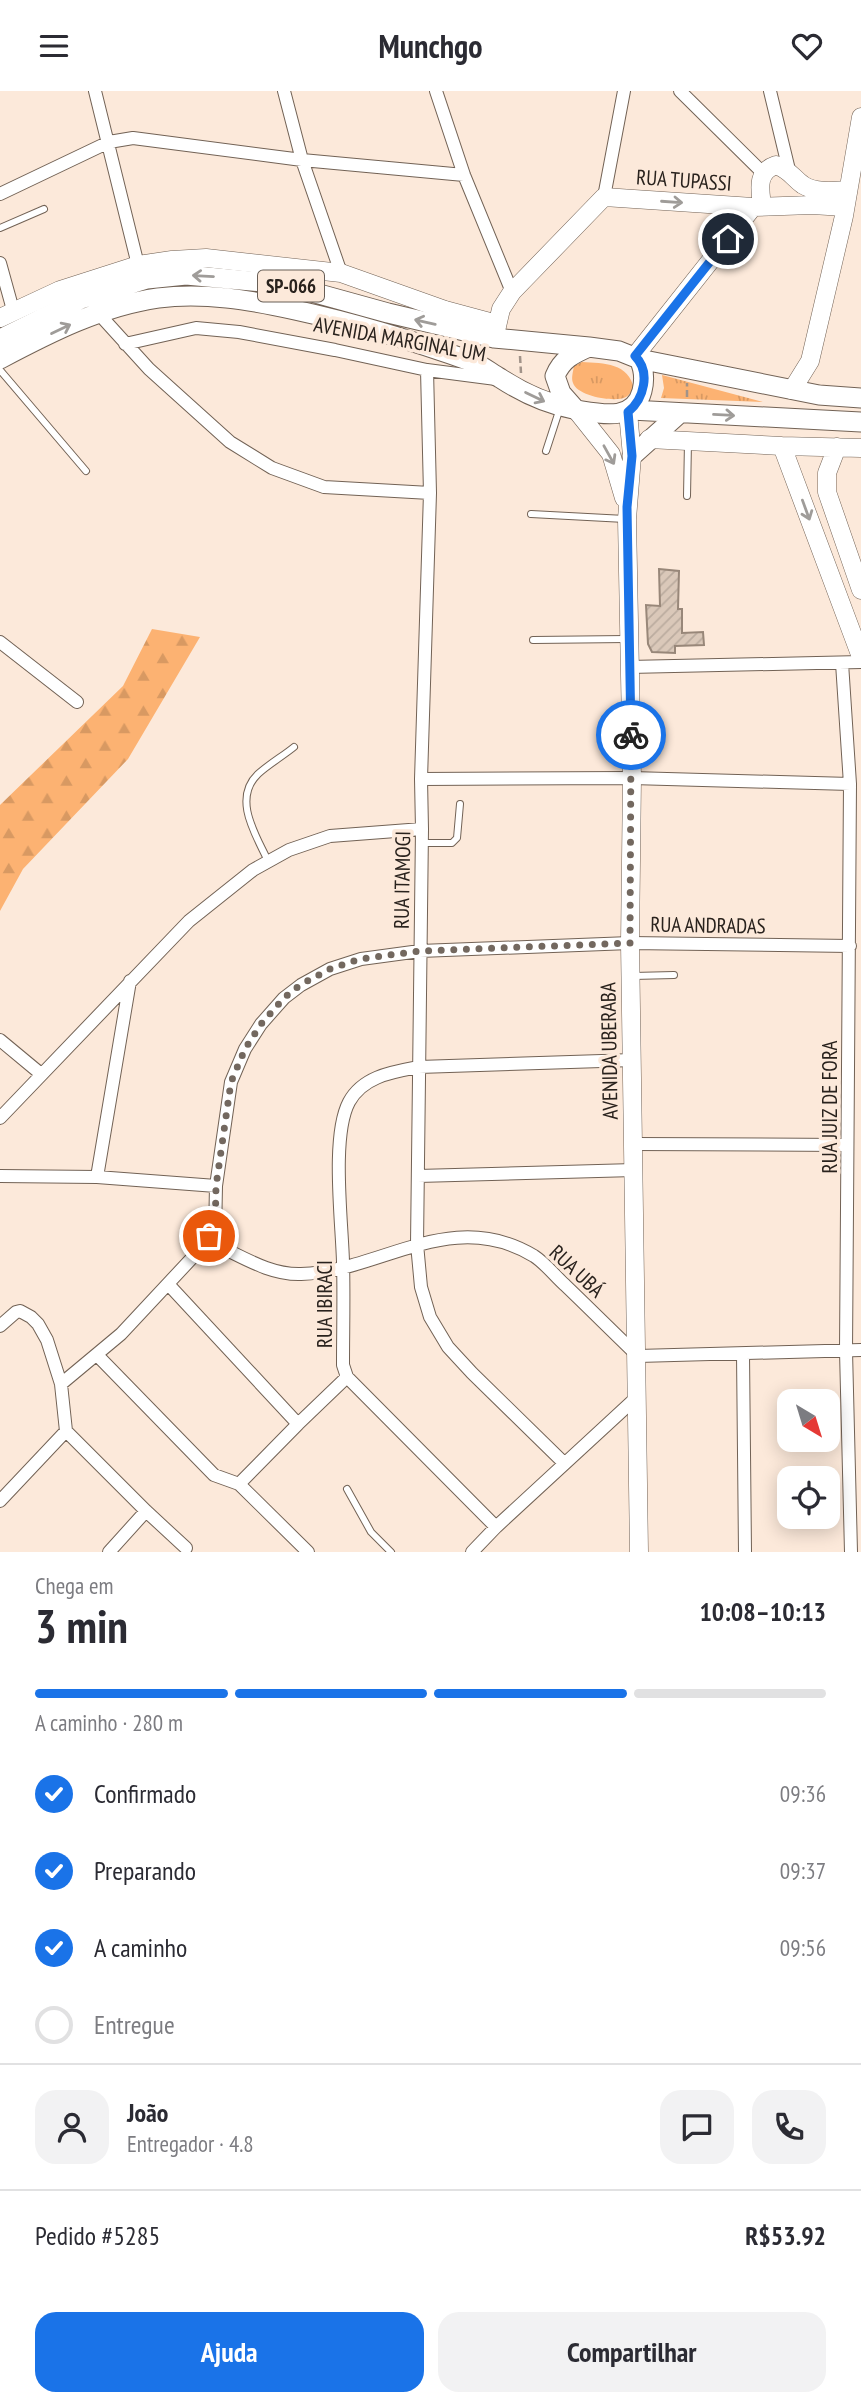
<!DOCTYPE html>
<html lang="pt">
<meta charset="utf-8">
<style>
body{margin:0;font-family:"PT Sans Narrow",sans-serif;background:#f2f2f3;color:#2b2b33;height:100vh;display:flex;flex-direction:column;font-size:26px;white-space:nowrap}
*{box-sizing:border-box;margin:0}
p{font-size:23px;color:#7c7c81}
.icon{flex:none;width:38px;height:38px;fill:none;stroke:currentColor;stroke-width:2;stroke-linecap:round;stroke-linejoin:round}
.map{position:relative;height:1461px;overflow:hidden}
.details{display:flex;flex-direction:column;background:#fff;flex:1}
.details>*{flex:none}
.needle{width:46px;rotate:142deg}
.buttons{position:absolute;left:777px;top:1298px;display:grid;gap:14px}
.buttons a{display:grid;place-items:center;width:63px;height:63px;border-radius:14px;background:#fff;box-shadow:0 4px 18px #0003;font-size:35px}
.pin{position:absolute;display:grid;place-items:center;width:60px;height:60px;color:#fff;margin:-30px;border:4px solid #fff;border-radius:50%;box-shadow:0 2px 7px #0007}
.courier{position:absolute;display:grid;place-items:center;width:70px;height:70px;margin:-35px;border:5px solid #1a73e8;border-radius:50%;background:#fff;color:#222;box-shadow:0 2px 9px #0007}
.head em{font-style:normal;font-weight:700}
.head div{display:flex;flex-direction:column-reverse}
.head{display:flex;align-items:center;justify-content:space-between;height:119px;padding:0 35px}
h1{font-size:46px;font-weight:700;line-height:52px}
.bar{display:grid;grid-template-columns:repeat(4,1fr);gap:10px 7px;align-content:center;height:84px;padding:0 35px}
.bar i{height:9px;border-radius:5px;background:#e1e1e2}
.bar .selected{background:#1a73e8}
.bar p{grid-column:span 4}
.line{display:flex;align-items:center;gap:18px;padding:0 35px;border-top:2px solid #e1e1e2}
.line div{flex:1}
.round{display:grid;place-items:center;flex:none;width:74px;height:74px;border-radius:21px;background:#f2f2f3}
ol{padding:0 35px;list-style:none}
li{display:flex;align-items:center;gap:21px;height:77px}
li p{margin-inline-start:auto}
li .icon{padding:7px;border-radius:50%;background:#1a73e8;color:#fff;stroke-width:4}
li:last-child{color:#7c7c81}
li i{width:38px;height:38px;border:4px solid #e1e1e2;border-radius:50%}
.button{display:flex;gap:14px;margin-top:auto;padding:14px 35px}
.button a{flex:1;height:80px;border-radius:21px;background:#1a73e8;color:#fff;font-size:28px;font-weight:700;line-height:80px;text-align:center}
.button a+a{background:#f2f2f3;color:#2b2b33}
header{display:flex;justify-content:space-between;align-items:center;height:91px;padding:0 35px;background:#fff;font-size:32px;font-weight:700}
.map>svg:first-child{display:block}
.grass{fill:url(#grass-tufts)}
.forest{fill:url(#forest-firs)}
.building{fill:url(#building-hatch);stroke:#988779;stroke-width:2}
.lines{fill:none;stroke-linecap:round;stroke-linejoin:round}
.lane-casing{stroke:#726255;stroke-width:8}
.street-casing{stroke:#726255;stroke-width:14}
.secondary-casing{stroke:#726255;stroke-width:19}
.primary-casing{stroke:#726255;stroke-width:21}
.path{stroke:#a19389;stroke-width:2.5;stroke-dasharray:7 3.5;stroke-linecap:butt}
.lane{stroke:#fff;stroke-width:6}
.street{stroke:#fff;stroke-width:12}
.secondary{stroke:#fff;stroke-width:18}
.primary{stroke:#fff;stroke-width:19}
.oneway{stroke:#9f9c99}
.done{stroke:#73685f;stroke-width:7;stroke-dasharray:0 12.6}
.route{stroke:#1a73e8;stroke-width:9}
.labels{text-anchor:middle;dominant-baseline:central;stroke-width:7;stroke-linejoin:round;paint-order:stroke}
.shield{fill:#fce9da;stroke:#685e56;stroke-width:2}
.shield-label{font-size:19px;font-weight:bold;fill:#29221d}
.street-label{font-size:21px;fill:#29221d;stroke:#fce9da}
</style>
<header><svg class="icon" aria-label="menu" viewBox="0 0 24 24"><path d="M4 6h16M4 12h16M4 18h16"/></svg>Munchgo<svg class="icon" aria-label="heart" viewBox="0 0 24 24"><path d="M12 20l-8-8c-3-5 5-10 8-4 3-6 11-1 8 4z"/></svg></header>
<div class="map">
<svg width="861" height="1461" viewBox="0 0 861 1461">
<defs>
<pattern id="grass-tufts" width="24" height="20" patternUnits="userSpaceOnUse" patternTransform="scale(1.75)"><rect width="24" height="20" fill="#fcb272"/><path d="M3 7l-1-3M5 7V3M7 7l1-3M15 17l-1-3M17 17v-4M19 17l1-3" fill="none" stroke="#d89962"/></pattern>
<pattern id="forest-firs" width="22" height="20" patternUnits="userSpaceOnUse" patternTransform="scale(1.75)"><rect width="22" height="20" fill="#fcb272"/><path d="M5 1l3.5 6h-7zM16 11l3.5 6h-7z" fill="#d89962"/></pattern>
<pattern id="building-hatch" width="6" height="6" patternUnits="userSpaceOnUse" patternTransform="scale(1.75)"><rect width="6" height="6" fill="#dac8b9"/><path d="M-1 1l2-2M0 6l6-6M5 7l2-2" fill="none" stroke="#bbac9f"/></pattern>
</defs>
<rect width="100%" height="100%" fill="#fce9da"/>
<path class="grass" d="M582,271C604,272 629,272 634,298C632,300 629,304 626,306C615,312 577,305 573,292C571,287 573,281 574,275Z
M662,284L763,311L661,307L664,297Z"/>
<path class="forest" d="M152,538L200,546L128,668L23,778L0,820V714L123,595Z"/>
<path class="building" d="M659,478L679,480L678,518H682V542L703,541L704,554L675,555V562L652,561L648,553L646,514L660,515Z"/>
<g class="lines">
<g class="lane-casing">
<path id="lane" d="M0,137L44,118
M0,279L86,380
M546,360L560,317
M687,405L688,351
M531,423L625,428
M533,549L627,548
M422,752H452L457,747L460,713
M268,770C256,744 232,708 258,683C269,673 283,665 294,656
M633,885L674,884
M347,1398L371,1441L391,1461"/>
</g>
<g class="street-casing">
<path id="street" d="M95,0L138,174
M284,0L302,69L341,182
M436,0L464,84L512,201
M680,0L763,82
M770,0L789,79
M0,103L109,51L133,47L302,69L464,84
M604,106L624,0
M0,172L13,219
M99,223L149,278L230,351L272,377L324,396L430,402
M125,253L196,237L239,241L335,259L427,279L496,288
M427,279L430,402L421,688L422,738L417,1153L421,1196L430,1226L448,1256L472,1282L564,1372
M0,551L77,611
M842,572L850,693L846,1260L851,1461
M629,576L861,571
M421,688L632,687L850,693
M0,949L41,983
M0,1027L189,830L253,779L289,759L330,745L422,738
M634,1053L847,1054
M0,1085L97,1086L216,1095
M418,1085L634,1079
M97,1086L130,890
M215,1144L216,1095L231,991L245,958L261,933L284,907L301,894L330,878L361,868L420,860L630,852L850,855
M221,1156C246,1168 272,1184 301,1183C380,1181 451,1115 534,1165C545,1172 555,1185 565,1194C589,1217 613,1241 638,1265L861,1259
M168,1193L298,1333
M0,1235L16,1221L20,1220L31,1226L38,1233L47,1249L61,1293L66,1340L146,1420L186,1457
M743,1263L745,1461
M97,1264L214,1384L239,1393
M61,1293L121,1243L206,1152
M239,1393L298,1333L347,1286
M239,1393L308,1461
M0,1410L66,1340
M496,1436L347,1286L343,1274C343,1240 344,1206 343,1171C342,1131 331,1045 349,1011C363,985 393,981 419,976L633,969
M109,1461L146,1420
M472,1461L496,1436L637,1306"/>
</g>
<g class="secondary-casing">
<path id="secondary" d="M762,115C760,98 756,81 776,74C791,80 792,86 803,94C816,102 833,100 848,99
M0,227L60,199L138,174L172,169L206,167L341,182L445,219L497,233
M495,244L501,218L512,201L604,106L753,116L812,114L845,116
M635,265L753,116
M792,299L810,270L844,125L861,26
M576,319L611,363L624,407
M628,321L632,365L627,428L632,687L630,852L639,1461
M649,348L782,355L861,357
M782,355L861,566
M837,356L827,382V401L861,499"/>
</g>
<g class="primary-casing">
<path id="primary" d="M0,248L81,208L147,188L186,184L283,193L388,222L494,247L589,256
M589,256L619,260L639,268C644,278 645,288 642,300C634,331 601,323 576,319L561,302L555,285C562,268 573,263 589,256Z
M0,268C49,242 102,215 158,207C204,201 250,209 295,219C355,232 414,250 473,271C483,275 491,282 500,287C523,302 547,313 573,318
M639,268L819,304L861,307
M631,319L861,331
M632,365L680,322"/>
</g>
<path class="path" d="M520,265L521,282
M687,306V292"/>
<use href="#lane" class="lane"/>
<use href="#street" class="street"/>
<use href="#secondary" class="secondary"/>
<use href="#primary" class="primary"/>
</g>
<defs><path id="oneway-shaft" d="M-6 0H5M1.5-3L5.5 0L1.5 3" fill="none" stroke-width="1.6" stroke-linecap="round" stroke-linejoin="round" transform="scale(1.75)"/></defs>
<g class="oneway">
<use href="#oneway-shaft" transform="translate(672 111) rotate(4)"/>
<use href="#oneway-shaft" transform="translate(203 185) rotate(-177)"/>
<use href="#oneway-shaft" transform="translate(425 231) rotate(-167)"/>
<use href="#oneway-shaft" transform="translate(61 238) rotate(-26)"/>
<use href="#oneway-shaft" transform="translate(535 306) rotate(26)"/>
<use href="#oneway-shaft" transform="translate(724 324) rotate(3)"/>
<use href="#oneway-shaft" transform="translate(609 364) rotate(61)"/>
<use href="#oneway-shaft" transform="translate(806 419) rotate(70)"/>
</g>
<g class="lines">
<path class="done" d="M209,1145L215,1144L216,1095L231,991L245,958L261,933L284,907L300,894L330,878L360,868L420,860L630,852L631,644"/>
<path class="route" d="M631,644L627,416L632,365L628,321C644,308 651,281 635,265L728,148"/>
</g>
<g class="labels">
<rect class="shield" x="258" y="179.5" width="66" height="31" rx="5"/>
<g class="shield-label">
<text x="291" y="195">SP-066</text>
</g>
<g class="street-label">
<text transform="translate(684 89) rotate(4)">RUA TUPASSI</text>
<text transform="translate(400 248) rotate(10)">AVENIDA MARGINAL UM</text>
<text transform="translate(402 789) rotate(-89)">RUA ITAMOGI</text>
<text transform="translate(708 834) rotate(1)">RUA ANDRADAS</text>
<text transform="translate(609 960) rotate(-91)">AVENIDA UBERABA</text>
<text transform="translate(829 1016) rotate(-90)">RUA JUIZ DE FORA</text>
<text transform="translate(577 1180) rotate(43)">RUA UBÁ</text>
<text transform="translate(324 1213) rotate(-90)">RUA IBIRACI</text>
</g>
</g>
</svg>
<div class="buttons">
<a><svg class="needle" viewBox="-14 -14 28 28"><path d="M0-13l5 13h-10z" fill="#e53935"/><path d="M0 13l5-13h-10z" fill="#7c7c81"/></svg></a>
<a><svg class="icon" aria-label="locate" viewBox="0 0 24 24"><circle cx="12" cy="12" r="6"/><path d="M12 2v4M12 18v4M2 12h4M18 12h4"/></svg></a>
</div>
<div class="pin" style="left:209px;top:1145px;background:#ea580c"><svg class="icon" aria-label="bag" viewBox="0 0 24 24"><path d="M5 8h14l-1 12H6zM9 8a3 3 0 0 1 6 0"/></svg></div>
<div class="pin" style="left:728px;top:148px;background:#1f2937"><svg class="icon" aria-label="home" viewBox="0 0 24 24"><path d="M3 11l9-7 9 7M6 9v11h12V9"/></svg></div>
<div class="courier" style="left:631px;top:644px"><svg class="icon" aria-label="bike" viewBox="0 0 24 24"><circle cx="6" cy="16" r="4"/><circle cx="18" cy="16" r="4"/><path d="M6 16l4-8h5l3 8M10 8l3 8H6M13 5h3"/></svg></div>
</div>
<section class="details">
<div class="head"><div><h1>3 min</h1><p>Chega em</p></div><em>10:08–10:13</em></div>
<div class="bar"><i class="selected"></i><i class="selected"></i><i class="selected"></i><i></i><p>A caminho · 280 m</p></div>
<ol>
<li><svg class="icon" aria-label="check" viewBox="0 0 24 24"><path d="M5 12l5 5 9-10"/></svg>Confirmado<p>09:36</p></li>
<li><svg class="icon" aria-label="check" viewBox="0 0 24 24"><path d="M5 12l5 5 9-10"/></svg>Preparando<p>09:37</p></li>
<li><svg class="icon" aria-label="check" viewBox="0 0 24 24"><path d="M5 12l5 5 9-10"/></svg>A caminho<p>09:56</p></li>
<li><i></i>Entregue</li>
</ol>
<div class="line" style="height:126px"><a class="round"><svg class="icon" aria-label="person" viewBox="0 0 24 24"><circle cx="12" cy="8" r="4"/><path d="M4 21q1-7 8-7t8 7"/></svg></a><div><b>João</b><p>Entregador · 4.8</p></div><a class="round"><svg class="icon" aria-label="chat" viewBox="0 0 24 24"><path d="M4 5h16v11H9l-5 4z"/></svg></a><a class="round"><svg class="icon" aria-label="phone" viewBox="0 0 24 24"><path d="M5 4h4l2 5-3 2q2 4 5 5l2-3 5 2v4C11 20 4 13 5 4z"/></svg></a></div>
<div class="line" style="height:91px"><div>Pedido #5285</div><b>R$53.92</b></div>
<div class="button"><a>Ajuda</a><a>Compartilhar</a></div>
</section>
